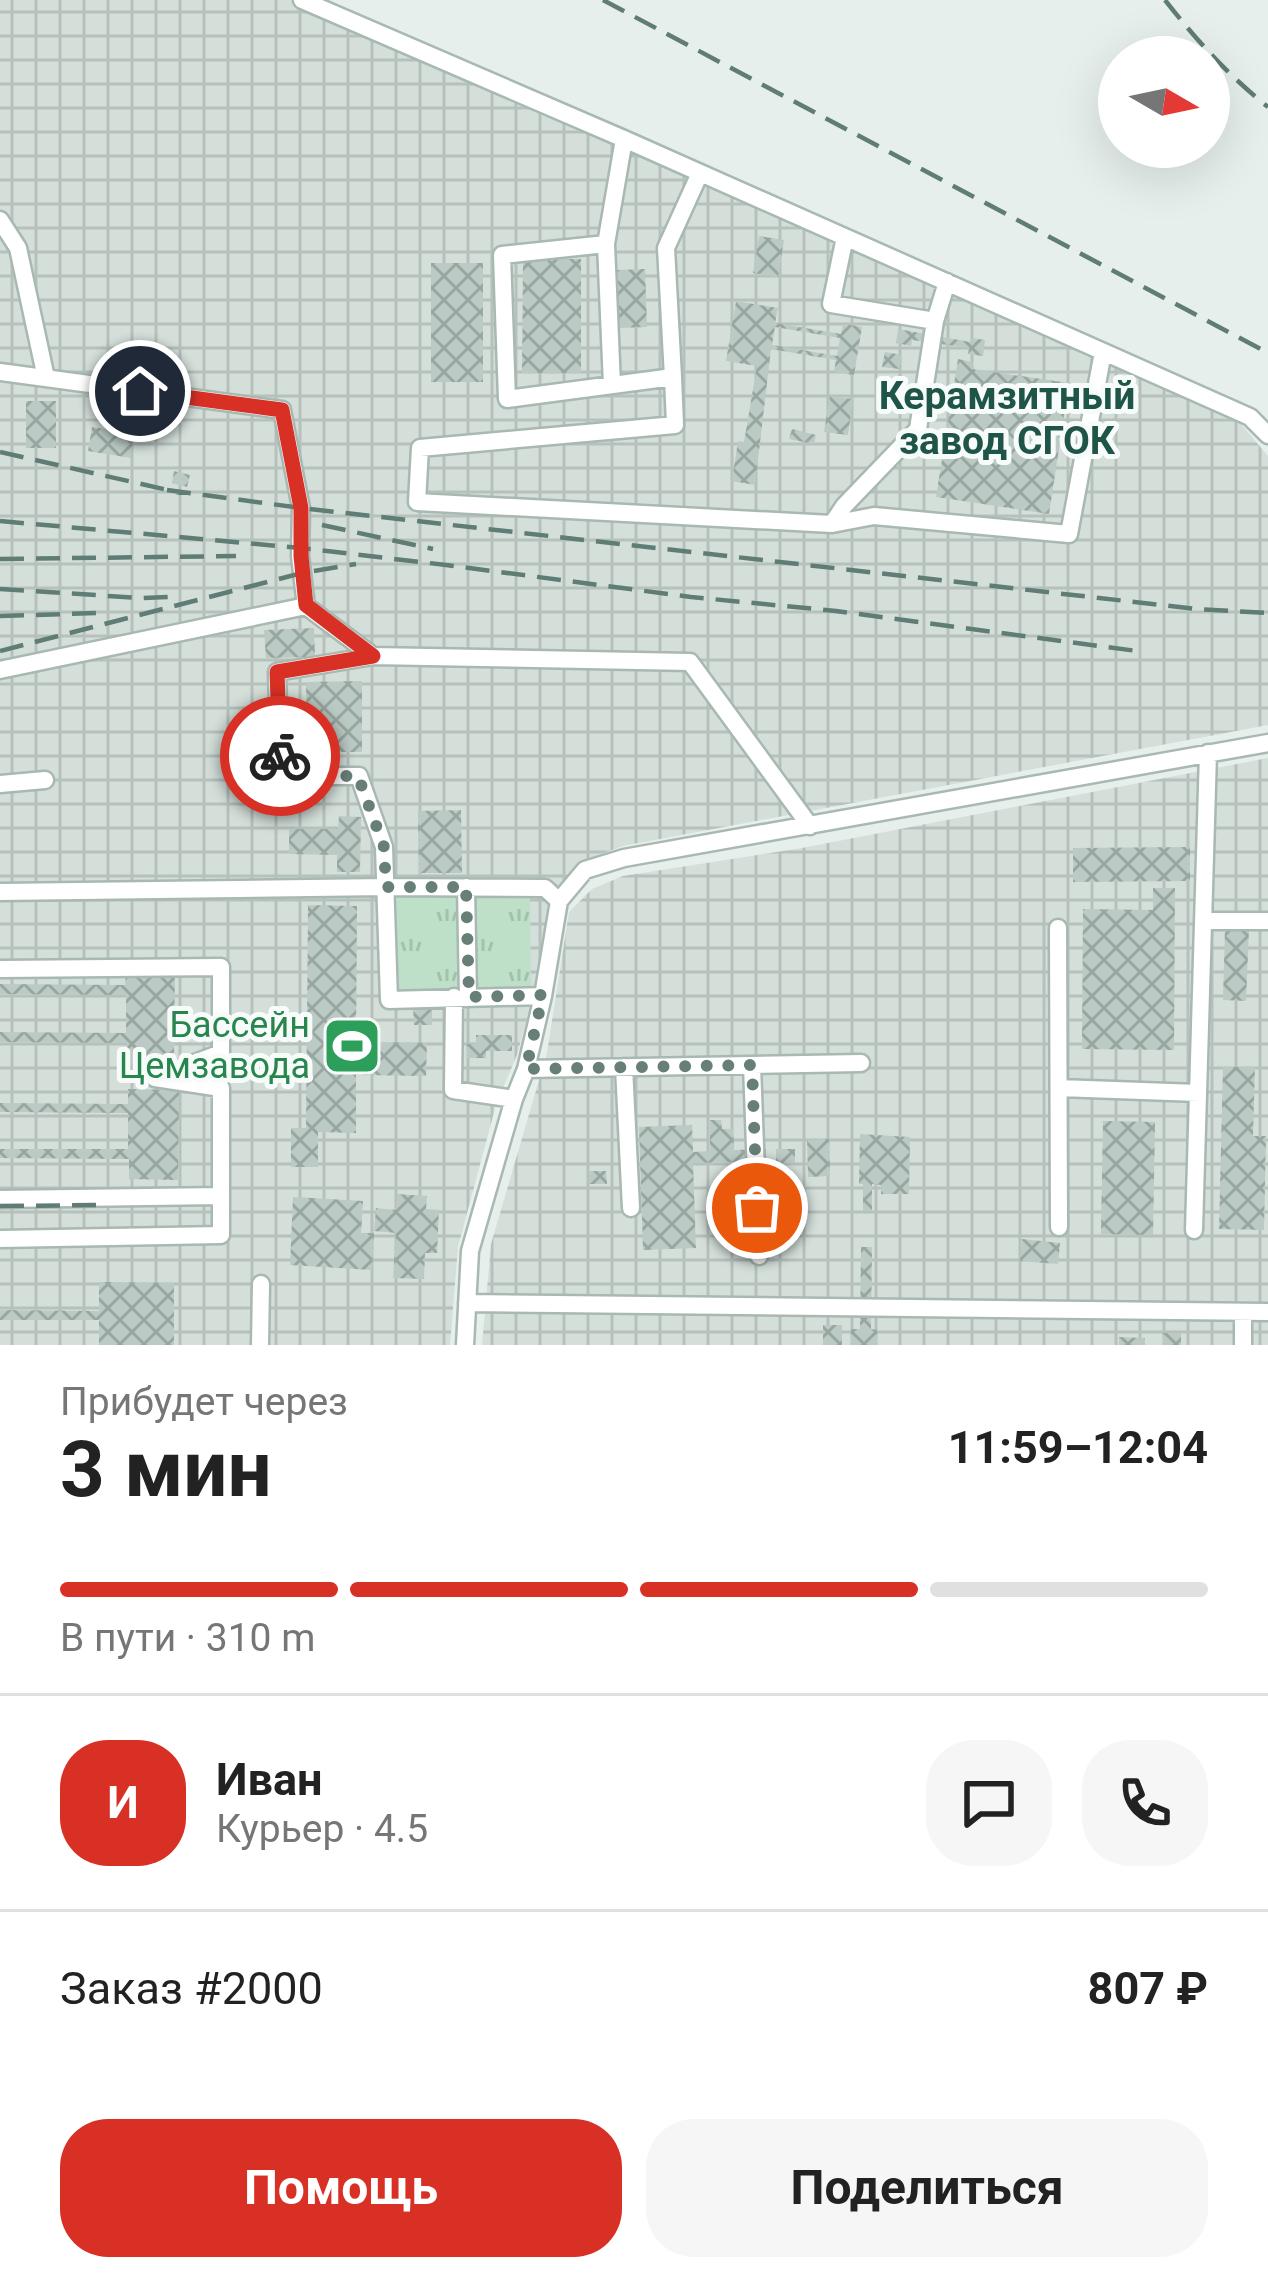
<!DOCTYPE html>
<html lang="ru">
<meta charset="utf-8">
<style>
body{margin:0;font-family:Roboto,sans-serif;background:#f6f6f6;color:#222;height:100vh;display:flex;flex-direction:column;font-size:45px;white-space:nowrap}
*{box-sizing:border-box;margin:0}
p{font-size:39px;color:#767676}
.icon{flex:none;width:66px;height:66px;fill:none;stroke:currentColor;stroke-width:2;stroke-linecap:round;stroke-linejoin:round}
.map{position:relative;height:1345px;overflow:hidden}
.drawer{display:flex;flex-direction:column;background:#fff;flex:1}
.drawer>*{flex:none}
.needle{width:78px;rotate:99deg}
.buttons{position:absolute;left:1098px;top:36px;display:grid;gap:24px}
.buttons a{display:grid;place-items:center;width:132px;height:132px;border-radius:50%;background:#fff;box-shadow:0 12px 48px #0002;font-size:60px}
.pin{position:absolute;display:grid;place-items:center;width:102px;height:102px;color:#fff;margin:-51px;border:6px solid #fff;border-radius:50%;box-shadow:0 3px 12px #0007}
.courier{position:absolute;display:grid;place-items:center;width:120px;height:120px;margin:-60px;border:9px solid #d93025;border-radius:50%;background:#fff;color:#222;box-shadow:0 3px 15px #0007}
.summary em{font-style:normal;font-weight:700}
.summary div{display:flex;flex-direction:column-reverse}
.summary{display:flex;align-items:center;justify-content:space-between;height:204px;padding:0 60px}
h1{font-size:78px;font-weight:700;line-height:90px}
.bar{display:grid;grid-template-columns:repeat(4,1fr);gap:18px 12px;align-content:center;height:144px;padding:0 60px}
.bar i{height:15px;border-radius:9px;background:#e0e0e0}
.bar .current{background:#d93025}
.bar p{grid-column:span 4}
.line{display:flex;align-items:center;gap:30px;padding:0 60px;border-top:3px solid #e0e0e0}
.line div{flex:1}
.round{display:grid;place-items:center;flex:none;width:126px;height:126px;border-radius:48px;background:#f6f6f6}
.primary-button{display:flex;gap:24px;margin-top:auto;padding:24px 60px}
.primary-button a{flex:1;height:138px;border-radius:48px;background:#d93025;color:#fff;font-size:48px;font-weight:700;line-height:138px;text-align:center}
.primary-button a+a{background:#f6f6f6;color:#222}
.map>svg:first-child{display:block}
.industrial{fill:url(#industrial-grid)}
.grass{fill:url(#grass-tufts)}
.building{fill:url(#building-cross-hatch);fill-rule:evenodd}
.lines{fill:none;stroke-linecap:round;stroke-linejoin:round}
.minor-casing{stroke:#a8b8b2;stroke-width:21}
.minor{stroke:#fff;stroke-width:16}
.rail{stroke:#5f7d75;stroke-width:4.5;stroke-dasharray:24 12;stroke-linecap:butt}
.done{stroke:#687f78;stroke-width:12;stroke-dasharray:0 21.6}
.route{stroke:#d93025;stroke-width:15}
.labels{text-anchor:middle;dominant-baseline:central;stroke-width:10;stroke-linejoin:round;paint-order:stroke}
.leisure-label{font-size:36px;fill:#27864d;stroke:#f7fbf9;text-anchor:end}
.neighbourhood-label{font-size:39px;font-weight:bold;fill:#1f5548;stroke:#f7fbf9}
</style>
<div class="map">
<svg width="1268" height="1345" viewBox="0 0 1268 1345">
<defs>
<pattern id="industrial-grid" width="8" height="8" patternUnits="userSpaceOnUse" patternTransform="scale(3)"><rect width="8" height="8" fill="#d4dfda"/><path d="M0 4h8M4 0v8" fill="none" stroke="#b6c1bc"/></pattern>
<pattern id="grass-tufts" width="24" height="20" patternUnits="userSpaceOnUse" patternTransform="scale(3)"><rect width="24" height="20" fill="#bfe0c8"/><path d="M3 7l-1-3M5 7V3M7 7l1-3M15 17l-1-3M17 17v-4M19 17l1-3" fill="none" stroke="#a4c1ad"/></pattern>
<pattern id="building-cross-hatch" width="8" height="8" patternUnits="userSpaceOnUse" patternTransform="scale(3)"><rect width="8" height="8" fill="#bbcac4"/><path d="M0 0l8 8M0 8l8-8" fill="none" stroke="#98a6a0"/></pattern>
</defs>
<rect width="100%" height="100%" fill="#e6efeb"/>
<path class="industrial" d="M0,0H291L1241,424L1268,456V725L623,846L579,862L548,904L538,978L517,1055L496,1105L458,1247L450,1345H0Z
M1268,758V1345H482L491,1244L547,1053L569,912L592,889L623,876L802,848Z"/>
<path class="grass" d="M457,894L459,989L397,990L395,896Z
M530,894L531,989L475,990L474,895Z"/>
<path class="building" d="M759,236L784,240L778,277L753,273Z
M523,259H581V373H522Z
M431,263H483V382H431Z
M645,269L647,327L618,328L617,270Z
M736,301L778,308L775,323L841,334L843,324L862,327L854,375L834,372L836,360L771,349L755,485L732,481L738,441L744,442L757,366L726,361ZM775,327L840,338L837,356L772,345Z
M898,329L970,342L971,338L985,340L983,356L968,354L969,348L912,340L911,346L896,343Z
M885,352L902,355L899,369L882,367Z
M958,359L973,362L972,369L1069,383L1049,514L936,497Z
M830,396L853,399L848,435L824,432Z
M26,401H56V448H26Z
M92,427L134,433L131,458L88,451Z
M792,429L816,435L814,444L789,439Z
M174,471L190,475L187,487L172,483Z
M314,628L315,657L266,658L264,630Z
M362,681V752H307L306,682Z
M461,810L462,873H419L418,811Z
M339,816L361,817L360,872H337V855L289,854V829H338Z
M1190,847V881L1073,882V848Z
M1153,888H1175L1174,1050L1082,1049L1083,909L1153,910Z
M308,905L357,906L356,1042L427,1043L426,1076L356,1075V1133L318,1132V1167H291V1128H306Z
M1225,928L1249,929L1246,1001L1223,1000Z
M126,970H175L174,1063H127V1043L0,1042V1032L126,1033V995L0,994V984L125,985Z
M432,1007V1025H414L413,1008Z
M476,1035H512V1051H486V1058H467V1044H476Z
M1223,1067H1255L1253,1136H1266L1264,1230L1219,1229Z
M128,1089L179,1090L178,1180L129,1179V1159L0,1158V1149H128V1113L0,1112V1103L128,1104Z
M710,1120H721L722,1129H733L734,1150L766,1149V1161L693,1163L696,1248L643,1250L639,1127L692,1125L693,1152L710,1151Z
M1103,1121L1155,1122L1153,1235L1101,1234Z
M860,1134L910,1137L909,1194H881V1185L872,1184V1211H863V1184H859Z
M829,1139L830,1176L808,1177L807,1140Z
M776,1149H795V1163H776Z
M589,1171H606L607,1184H589Z
M781,1177L782,1192L760,1193L759,1178Z
M397,1194L427,1196L426,1209L439,1210L437,1253H425L424,1279L393,1278L396,1233L374,1231L376,1208L396,1210Z
M293,1197L363,1201L361,1233H374L372,1270L290,1265Z
M1022,1239L1060,1243L1058,1264L1020,1261Z
M861,1247H872L871,1329L877,1330V1345H851V1329H860Z
M99,1282L174,1283V1345H99V1320H0V1310L99,1311Z
M823,1325H842V1345H823Z
M1163,1333H1181V1345H1163Z
M1119,1337L1145,1338V1345H1119Z"/>
<g class="lines">
<g class="minor-casing">
<path id="minor" d="M302,0L624,139L1250,417L1268,435
M624,139L606,244L502,255L507,399L673,377L666,248L700,173
M0,220L18,248L46,378
M845,237L831,304L935,321
M606,244L612,385
M0,372L282,410L301,508L300,556L306,606L373,656L690,662L810,826
M673,377L675,425L420,448L417,502L832,524L874,516L1069,534L1103,352
M832,524L844,506L918,429L935,321L947,282
M373,656L277,672L280,776H359L384,847L389,1000L543,996
M0,670L306,606
M0,784L45,780
M466,887L468,997
M0,892L386,887L545,888L559,901
M1203,921H1268
M1058,928L1059,1227
M0,969L221,967V1053L155,1078L221,1088V1235L0,1239
M454,997L453,1090L514,1099
M752,1065L759,1256
M624,1067L631,1208
M526,1069L861,1063
M1059,1088L1198,1093
M0,1199L221,1196
M1194,1230L1208,753
M467,1303L1268,1312
M1243,1312V1345
M260,1345L261,1284
M465,1345L470,1251L514,1099L526,1069L543,996L559,901L585,870L624,858L1268,743"/>
</g>
<use href="#minor" class="minor"/>
<path class="rail" d="M603,0L1268,353
M1165,0C1197,41 1227,74 1268,107
M0,452L181,493
M167,490L301,508L1197,609L1268,613
M0,521L301,548L446,565L691,597L836,611L1137,651
M322,525L433,549
M0,559L236,556
M0,589L141,598L169,597
M0,616L99,613
M0,651L302,573L356,564
M0,1206L105,1205"/>
</g>
<g class="lines">
<path class="done" d="M280,756V776H358L384,847L386,887H466L469,997L543,995L526,1069L752,1065L757,1208"/>
<path class="route" d="M140,391L282,410L301,508V556L306,605L373,656L277,672L280,756"/>
</g>
<defs>
<g id="stadium-square" transform="scale(3)"><rect x="-9" y="-9" width="18" height="18" rx="4" fill="#2e9e5b" stroke="#f7fbf9"/><path d="M0-5a6.5 5 0 1 0 0 10a6.5 5 0 1 0 0-10ZM-3.5-1.8h7v3.6h-7Z" fill="#fff"/></g>
</defs>
<g fill-rule="evenodd">
<use href="#stadium-square" x="352" y="1046"/>
</g>
<g class="labels">
<g class="leisure-label">
<text x="310" y="1025">Бассейн<tspan x="310" dy="41">Цемзавода</tspan></text>
</g>
<g class="neighbourhood-label">
<text x="1007" y="396">Керамзитный<tspan x="1007" dy="45">завод СГОК</tspan></text>
</g>
</g>
</svg>
<div class="buttons">
<a><svg class="needle" viewBox="-14 -14 28 28"><path d="M0-13l5 13h-10z" fill="#e53935"/><path d="M0 13l5-13h-10z" fill="#767676"/></svg></a>
</div>
<div class="pin" style="left:757px;top:1208px;background:#ea580c"><svg class="icon" aria-label="bag" viewBox="0 0 24 24"><path d="M5 8h14l-1 12H6zM9 8a3 3 0 0 1 6 0"/></svg></div>
<div class="pin" style="left:140px;top:391px;background:#1f2937"><svg class="icon" aria-label="home" viewBox="0 0 24 24"><path d="M3 11l9-7 9 7M6 9v11h12V9"/></svg></div>
<div class="courier" style="left:280px;top:756px"><svg class="icon" aria-label="bike" viewBox="0 0 24 24"><circle cx="6" cy="16" r="4"/><circle cx="18" cy="16" r="4"/><path d="M6 16l4-8h5l3 8M10 8l3 8H6M13 5h3"/></svg></div>
</div>
<section class="drawer">
<div class="summary"><div><h1>3 мин</h1><p>Прибудет через</p></div><em>11:59–12:04</em></div>
<div class="bar"><i class="current"></i><i class="current"></i><i class="current"></i><i></i><p>В пути · 310 m</p></div>
<div class="line" style="height:216px"><b class="round" style="background:#d93025;color:#fff">И</b><div><b>Иван</b><p>Курьер · 4.5</p></div><a class="round"><svg class="icon" aria-label="chat" viewBox="0 0 24 24"><path d="M4 5h16v11H9l-5 4z"/></svg></a><a class="round"><svg class="icon" aria-label="phone" viewBox="0 0 24 24"><path d="M5 4h4l2 5-3 2q2 4 5 5l2-3 5 2v4C11 20 4 13 5 4z"/></svg></a></div>
<div class="line" style="height:156px"><div>Заказ #2000</div><b>807 ₽</b></div>
<div class="primary-button"><a>Помощь</a><a>Поделиться</a></div>
</section>
